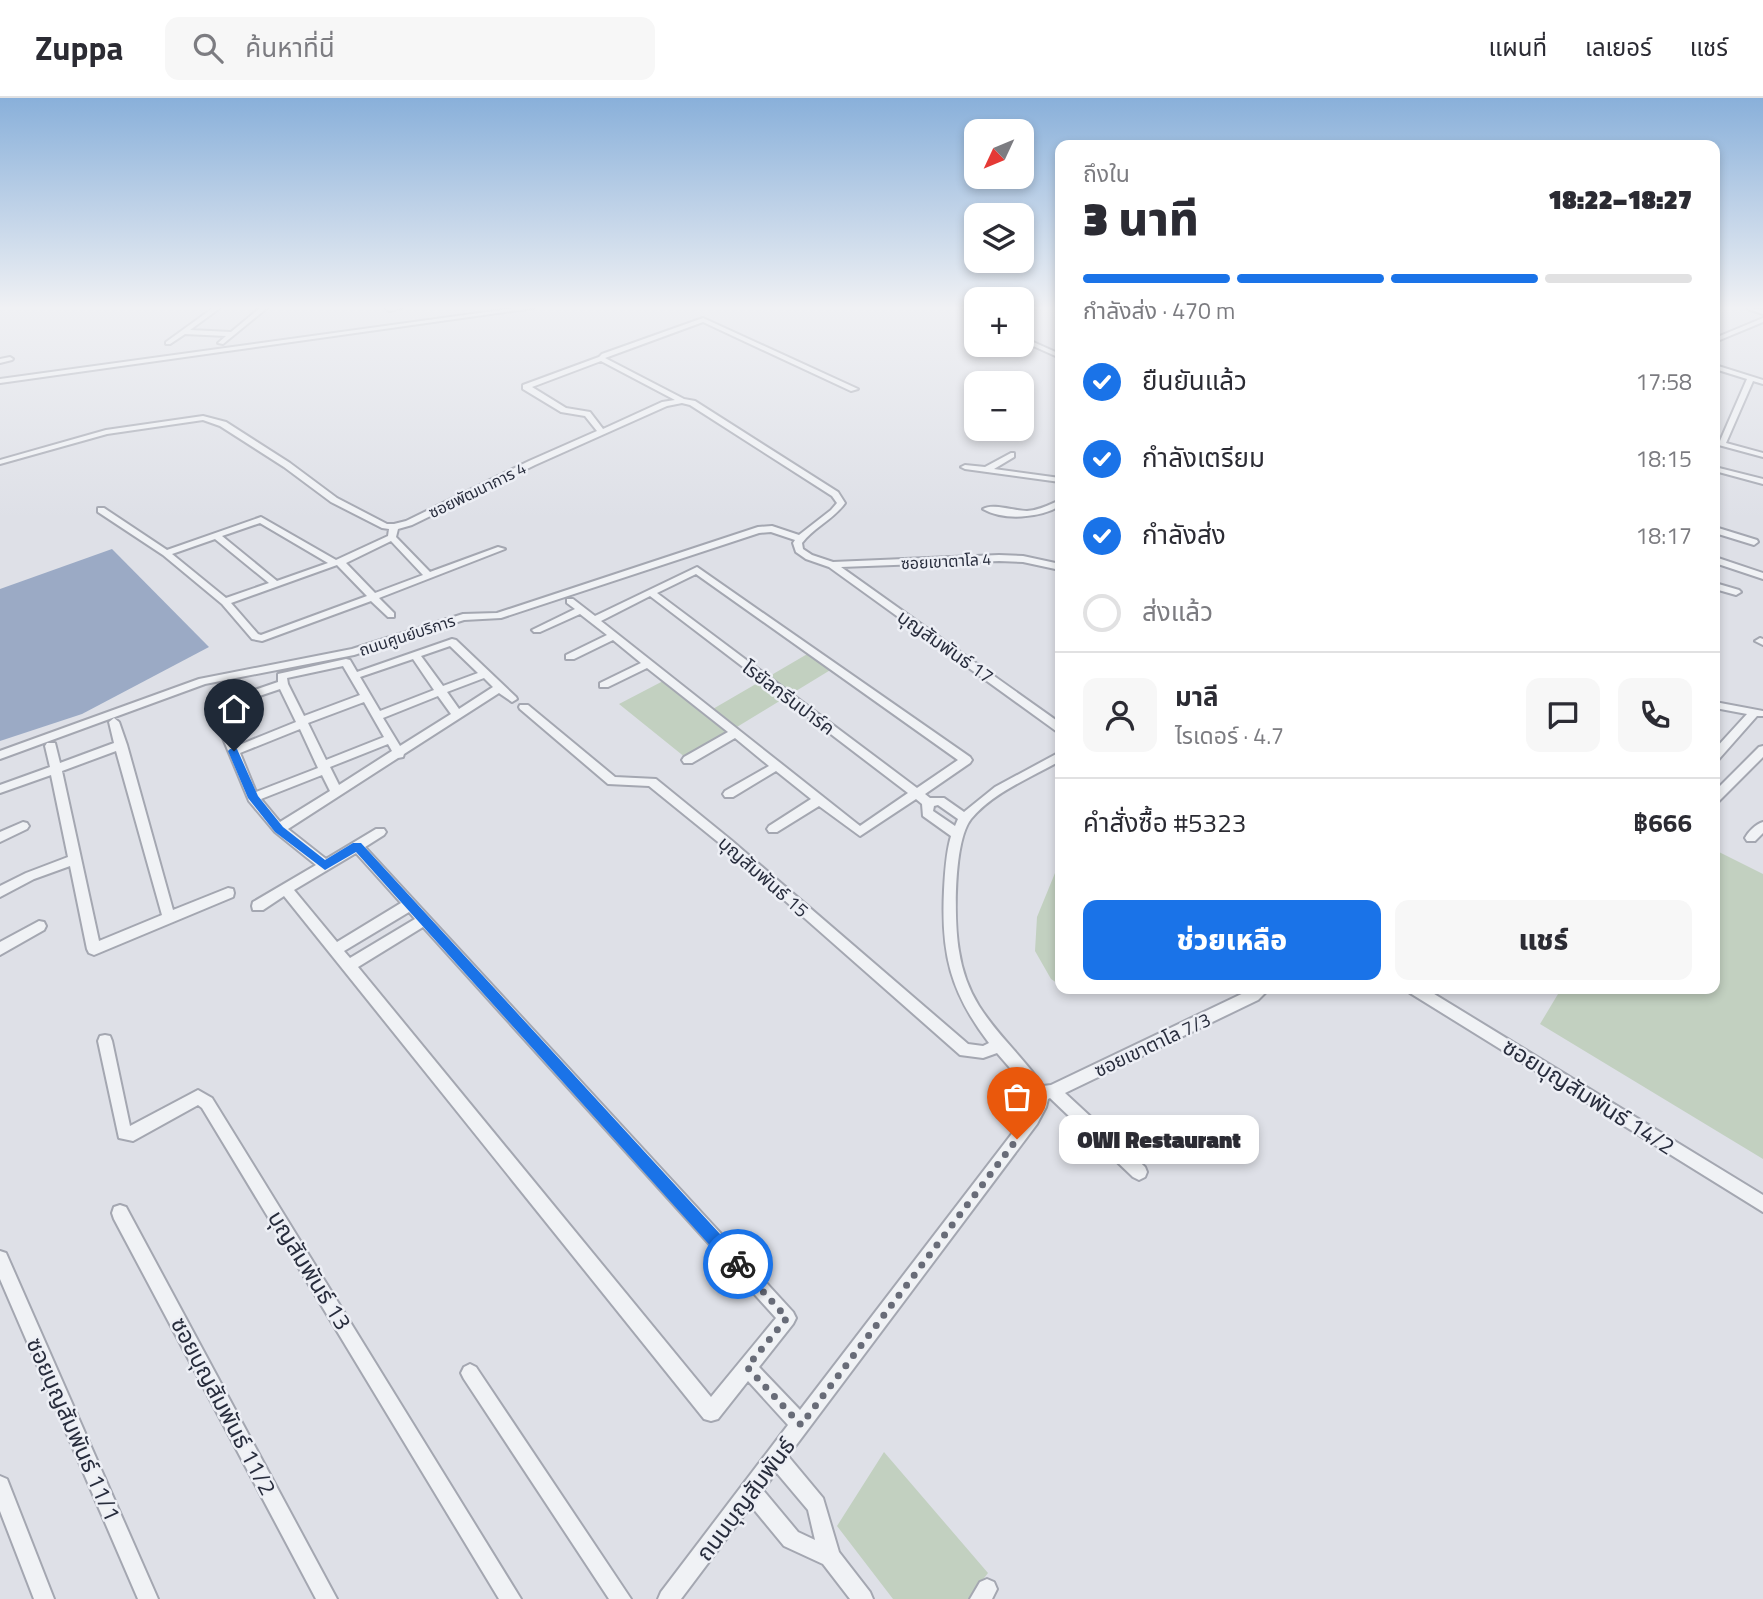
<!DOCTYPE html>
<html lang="th">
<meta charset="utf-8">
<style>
body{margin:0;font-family:"Titillium Web","Noto Sans Thai",sans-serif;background:#f7f7f7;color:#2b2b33;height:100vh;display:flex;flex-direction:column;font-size:26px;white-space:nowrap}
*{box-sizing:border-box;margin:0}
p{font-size:23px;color:#7c7c81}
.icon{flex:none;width:38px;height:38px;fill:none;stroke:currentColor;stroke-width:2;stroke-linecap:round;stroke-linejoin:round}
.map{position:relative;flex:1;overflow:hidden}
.side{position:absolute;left:1055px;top:42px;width:665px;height:854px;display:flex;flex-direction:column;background:#fff;border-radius:14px;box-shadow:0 4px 10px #0003}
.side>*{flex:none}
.needle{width:46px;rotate:226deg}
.buttons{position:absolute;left:964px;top:21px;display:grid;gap:14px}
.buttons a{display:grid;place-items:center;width:70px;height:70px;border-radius:14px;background:#fff;box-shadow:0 4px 10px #0003;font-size:35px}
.pin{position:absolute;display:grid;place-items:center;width:60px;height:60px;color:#fff;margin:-72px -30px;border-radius:50% 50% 50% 0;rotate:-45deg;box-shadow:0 0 7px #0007}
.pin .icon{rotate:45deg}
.courier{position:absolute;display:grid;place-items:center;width:70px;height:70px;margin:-35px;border:5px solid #1a73e8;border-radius:50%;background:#fff;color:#222;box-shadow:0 2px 9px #0007}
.bubble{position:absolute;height:49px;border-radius:14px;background:#fff;box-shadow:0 4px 10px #0003;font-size:23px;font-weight:800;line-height:49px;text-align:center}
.overview em{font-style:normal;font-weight:800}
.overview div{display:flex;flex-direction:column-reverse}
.overview{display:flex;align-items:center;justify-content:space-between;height:119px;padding:0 28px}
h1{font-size:46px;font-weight:800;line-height:52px}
.bar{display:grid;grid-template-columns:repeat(4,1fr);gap:10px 7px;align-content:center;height:84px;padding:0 28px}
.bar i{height:9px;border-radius:5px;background:#e1e1e2}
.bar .on{background:#1a73e8}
.bar p{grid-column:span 4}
.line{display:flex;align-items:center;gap:18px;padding:0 28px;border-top:2px solid #e1e1e2}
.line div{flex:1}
.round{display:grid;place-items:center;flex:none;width:74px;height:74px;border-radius:14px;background:#f7f7f7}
ol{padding:0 28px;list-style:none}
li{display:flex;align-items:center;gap:21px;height:77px}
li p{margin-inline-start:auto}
li .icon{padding:7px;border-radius:50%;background:#1a73e8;color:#fff;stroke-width:4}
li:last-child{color:#7c7c81}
li i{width:38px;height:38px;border:4px solid #e1e1e2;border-radius:50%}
.primary-button{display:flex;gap:14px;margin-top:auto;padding:14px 28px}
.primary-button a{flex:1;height:80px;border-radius:14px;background:#1a73e8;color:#fff;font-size:28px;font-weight:800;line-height:80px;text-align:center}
.primary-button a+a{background:#f7f7f7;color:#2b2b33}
header{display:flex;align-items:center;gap:42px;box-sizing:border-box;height:98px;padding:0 35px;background:#fff;border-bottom:2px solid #e1e1e2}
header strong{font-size:33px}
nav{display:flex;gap:38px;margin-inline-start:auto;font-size:24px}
.search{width:490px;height:63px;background:#f7f7f7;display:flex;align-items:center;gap:18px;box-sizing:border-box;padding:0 24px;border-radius:14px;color:#7c7c81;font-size:26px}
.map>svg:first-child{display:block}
.green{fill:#c2d0c0}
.water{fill:#9baac5}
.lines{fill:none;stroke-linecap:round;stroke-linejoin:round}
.minor-casing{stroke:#a4a7b1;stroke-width:4}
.minor{fill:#f0f2f5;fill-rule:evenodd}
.route{fill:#1a73e8}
.done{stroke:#686c78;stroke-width:7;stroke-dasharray:0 12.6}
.labels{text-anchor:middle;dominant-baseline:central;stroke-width:5;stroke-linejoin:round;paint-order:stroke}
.far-street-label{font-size:16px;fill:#282d3d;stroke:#edeff5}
.street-label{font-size:19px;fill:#282d3d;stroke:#edeff5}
.near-street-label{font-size:23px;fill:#282d3d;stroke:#edeff5}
</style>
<header>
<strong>Zuppa</strong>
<div class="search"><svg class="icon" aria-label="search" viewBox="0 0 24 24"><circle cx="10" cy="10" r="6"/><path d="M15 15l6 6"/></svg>ค้นหาที่นี่</div>
<nav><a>แผนที่</a><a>เลเยอร์</a><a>แชร์</a></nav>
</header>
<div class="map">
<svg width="1763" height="1501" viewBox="0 0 1763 1501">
<rect width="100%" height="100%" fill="#dee0e7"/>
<path class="green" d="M809,555L832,571L686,660L619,606L665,582L706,615Z
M1060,740V887L1051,881L1035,853L1037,819L1055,775Z
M1715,752L1763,776V1061L1540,926L1561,891H1715Z
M884,1354L988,1475L968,1501H893L837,1428Z"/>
<path class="water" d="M112,451L209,549L82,616L0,643V491Z"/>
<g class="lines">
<g class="minor-casing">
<path id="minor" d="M213,210H220L190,232L231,234L260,210H267L223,246L218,245L226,238L185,236L170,246H166V244Z
M386,210H402L389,213Z
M515,210H533L0,285V281Z
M1747,210L1763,212V216L1748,211Z
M703,220L858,291L851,293L703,224L605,260L684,301L695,303L838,394L845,405C833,422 814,429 802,445L803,451L812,457L833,464L999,457L1023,458L1060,466V472L1023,464L999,463L841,469L1060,625V634L1056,633L829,469L806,461L796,454L793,445L795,442L771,434L759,435L501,520L464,522L354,557L205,586L0,661V653L199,581L352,551L463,516L497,515L758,429L772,428L799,437L831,412L837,405L832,398L690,307L682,305L667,308L535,367L412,427L398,431L396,439L430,474L498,449L505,451L379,500L394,515V519H388L371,503L262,543L252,541L222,506L163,457L98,414V410H104L167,452L261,419L336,462L388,438L389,431L382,430L331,404L284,369L220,328L203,322L107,336L0,366V362L106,332L203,318L226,324L290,365L337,400L387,426H394L406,423L529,363L597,333L585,318L561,314L523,291V287L599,259L602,256ZM601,263L675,302L662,304L603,331L590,314L566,310L532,289ZM260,425L328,465L277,483L222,438ZM215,441L269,485L226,500L172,456ZM391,443L423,477L375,495L346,465ZM337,467L367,498L261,537L258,536L231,505Z
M1763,220V224L1715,244V240Z
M1022,239L1060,256V260L1022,243Z
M10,259L13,261L12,262L0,265V261Z
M1715,267L1763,282V286L1753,283L1726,345L1763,355V359L1715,346V342L1720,343L1747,281L1715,271Z
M1011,355H1014V359L994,371L1060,380V384L965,371L961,369L965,367L985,369Z
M1715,369L1763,381V386L1715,373Z
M1060,402V408C1039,420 1004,423 983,411C993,405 1014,413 1027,413C1040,412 1049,407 1060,402Z
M1715,429L1757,442L1758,444L1754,447L1715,435Z
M1715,459L1763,475V481L1715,465Z
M697,469L970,659L972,662L970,665L925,696L930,700H944L964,714L995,689L1060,654V663C1030,680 994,694 971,721C953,744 954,825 959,853C962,873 969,892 979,908C998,938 1024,960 1043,988L1051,987L1252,891H1269L1258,902L1065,995L1145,1069L1147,1074L1145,1079L1139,1082L1133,1079L1050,1000L1048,1001L1046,1009L1037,1026L788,1358L823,1400L839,1454L870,1494L873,1501H850L823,1466L784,1448L751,1408L681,1501H658L661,1494L788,1327L748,1283L718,1321L711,1323L704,1321L284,798L263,812H253L252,808L253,804L316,767L275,734L249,703L210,609L211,607L278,584V576L346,561L350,562L357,574L452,541L456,542L516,599L517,601L512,604L499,595L404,656L403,659L398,660L288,731L326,761L376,731H384L386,734L384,737L365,749L793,1214L796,1220L793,1226L759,1269L800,1312L1027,1016L1031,1008L1033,999L1023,985L997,955L983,960L960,957L723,748L649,688L608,686L520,611L519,609L520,607H528L615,679L656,681L731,742L968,946L983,948L989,945C950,894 941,855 944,792C945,774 946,755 951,738L923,718L922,706L916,701L860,738L819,708L777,734H769L767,731L769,728L811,701L776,673L733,699H725L723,696L725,693L769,668L735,640L692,665H684L682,662L684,659L728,634L647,570L608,589H600V585L641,565L613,542L574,561H566V557L607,537L580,516L540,534H534L532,532L575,511L567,505V501H573L595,518ZM696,476L958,662L917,690L657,495ZM650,498L908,695L860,728L601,523ZM450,548L478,575L443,588L421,558ZM413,561L434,592L380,613L360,579ZM343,568L360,597L304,618L288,586L287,580ZM484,580L493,589L459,611L447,594ZM280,591L296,624L237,648L221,611ZM438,598L451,616L400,648L383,620ZM364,604L384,639L326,662L308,625ZM300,631L318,670L256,694L240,655ZM388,646L392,653L339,687L330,669ZM322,677L330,693L280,724L261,701ZM938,707L958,721L955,728L933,713L934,708ZM356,755L401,805L337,844L294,792ZM409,814L415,821L350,860L344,853ZM423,829L776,1220L711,1299L358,869ZM776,1374L808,1412L815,1442L798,1434L763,1392Z
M1715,485L1739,492L1741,494L1736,497L1715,491Z
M1760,540L1763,541V547L1755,543Z
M1715,604L1763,613V618H1757L1719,661L1715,662V651L1747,616L1715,610Z
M114,620L119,624L127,647L173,812L228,790L233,791L234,795L233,799L94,857L89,855L87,851L70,768L34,781L0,799V788L26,775L68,759L51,677L0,695V687L50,669L45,648L47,645H55L60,665L114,645L109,624ZM116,653L162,817L99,843L62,673Z
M1763,648V659L1719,703L1715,704V693L1759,649Z
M23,724L27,725L29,728L27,731L0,744V734Z
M1763,724V735L1755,743H1747L1745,740C1748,734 1756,726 1763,724Z
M39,823L44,824L46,828L44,832L0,857V844Z
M1408,891H1426L1763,1097V1114L1410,895Z
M105,937L110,938L112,943L130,1028L198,992L212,1000L521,1501H499L202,1010L198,1007L133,1043L119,1040L98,943L100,938Z
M120,1107L126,1109L337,1501H316L114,1121L112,1115L114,1109Z
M0,1153L6,1155L158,1501H138L0,1181Z
M470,1266L476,1269L631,1501H609L464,1281L461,1275L464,1269Z
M0,1378L7,1381L54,1501H34L0,1413Z
M987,1481L994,1484L997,1491L992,1501H970L980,1484Z"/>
</g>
<use href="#minor" class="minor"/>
</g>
<linearGradient id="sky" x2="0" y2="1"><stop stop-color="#89b0da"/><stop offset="0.5" stop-color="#f0f1f4"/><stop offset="1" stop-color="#f0f1f4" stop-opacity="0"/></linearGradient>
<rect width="1763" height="420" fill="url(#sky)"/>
<path class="route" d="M230,651H237L258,698L283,729L325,762L353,745H361L743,1161L745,1166L743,1172L738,1174L732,1172L356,754L325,772L275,734L248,700L228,653Z"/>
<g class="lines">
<path class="done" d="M738,1166L787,1220L747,1269L801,1327L1017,1041"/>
</g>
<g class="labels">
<g class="far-street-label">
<text transform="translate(477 392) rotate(-26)">ซอยพัฒนาการ 4</text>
<text transform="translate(946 463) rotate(-3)">ซอยเขาตาโล 4</text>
<text transform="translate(407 537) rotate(-18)">ถนนศูนย์บริการ</text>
</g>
<g class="street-label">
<text transform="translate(946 548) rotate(35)">บุญสัมพันธ์ 17</text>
<text transform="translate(789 599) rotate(37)">โรยัลกรีนปาร์ค</text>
<text transform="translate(764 778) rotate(41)">บุญสัมพันธ์ 15</text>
<text transform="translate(1152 946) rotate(-25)">ซอยเขาตาโล 7/3</text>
</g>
<g class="near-street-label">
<text transform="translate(1589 998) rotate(32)">ซอยบุญสัมพันธ์ 14/2</text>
<text transform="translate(310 1172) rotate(58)">บุญสัมพันธ์ 13</text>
<text transform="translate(224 1308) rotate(62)">ซอยบุญสัมพันธ์ 11/2</text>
<text transform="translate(74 1331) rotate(66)">ซอยบุญสัมพันธ์ 11/1</text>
<text transform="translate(745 1401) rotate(-53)">ถนนบุญสัมพันธ์</text>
</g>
</g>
</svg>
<div class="buttons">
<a><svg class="needle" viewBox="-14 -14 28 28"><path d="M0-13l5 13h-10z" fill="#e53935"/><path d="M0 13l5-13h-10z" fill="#7c7c81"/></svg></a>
<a><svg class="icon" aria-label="layers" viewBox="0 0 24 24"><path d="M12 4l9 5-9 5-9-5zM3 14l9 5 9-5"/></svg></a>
<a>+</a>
<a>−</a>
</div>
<div class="pin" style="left:1017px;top:1041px;background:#ea580c"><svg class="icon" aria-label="bag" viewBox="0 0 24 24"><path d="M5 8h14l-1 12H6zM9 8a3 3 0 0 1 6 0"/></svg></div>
<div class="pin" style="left:234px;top:653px;background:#1f2937"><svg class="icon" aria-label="home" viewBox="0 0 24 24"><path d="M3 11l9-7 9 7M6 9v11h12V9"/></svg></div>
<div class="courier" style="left:738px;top:1166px"><svg class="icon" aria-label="bike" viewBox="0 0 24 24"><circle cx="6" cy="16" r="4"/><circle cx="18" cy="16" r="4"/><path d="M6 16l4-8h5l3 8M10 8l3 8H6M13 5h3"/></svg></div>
<div class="bubble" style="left:1059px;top:1017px;width:200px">OWI Restaurant</div>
<section class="side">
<div class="overview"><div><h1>3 นาที</h1><p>ถึงใน</p></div><em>18:22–18:27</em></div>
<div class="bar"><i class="on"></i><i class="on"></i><i class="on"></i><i></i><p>กำลังส่ง · 470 m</p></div>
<ol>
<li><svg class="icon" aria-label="check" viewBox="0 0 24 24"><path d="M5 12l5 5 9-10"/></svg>ยืนยันแล้ว<p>17:58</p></li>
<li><svg class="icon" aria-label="check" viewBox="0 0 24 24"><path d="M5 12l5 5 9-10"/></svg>กำลังเตรียม<p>18:15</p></li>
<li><svg class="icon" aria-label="check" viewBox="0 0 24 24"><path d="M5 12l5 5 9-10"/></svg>กำลังส่ง<p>18:17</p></li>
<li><i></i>ส่งแล้ว</li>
</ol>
<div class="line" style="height:126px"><a class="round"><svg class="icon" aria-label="person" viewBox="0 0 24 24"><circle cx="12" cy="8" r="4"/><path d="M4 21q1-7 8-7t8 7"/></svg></a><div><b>มาลี</b><p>ไรเดอร์ · 4.7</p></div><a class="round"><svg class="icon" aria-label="chat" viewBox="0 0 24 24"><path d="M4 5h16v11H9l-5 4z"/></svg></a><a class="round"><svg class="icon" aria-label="phone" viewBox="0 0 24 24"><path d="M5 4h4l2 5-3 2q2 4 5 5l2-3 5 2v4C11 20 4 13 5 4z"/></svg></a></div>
<div class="line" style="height:91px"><div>คำสั่งซื้อ #5323</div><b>฿666</b></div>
<div class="primary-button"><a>ช่วยเหลือ</a><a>แชร์</a></div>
</section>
</div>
